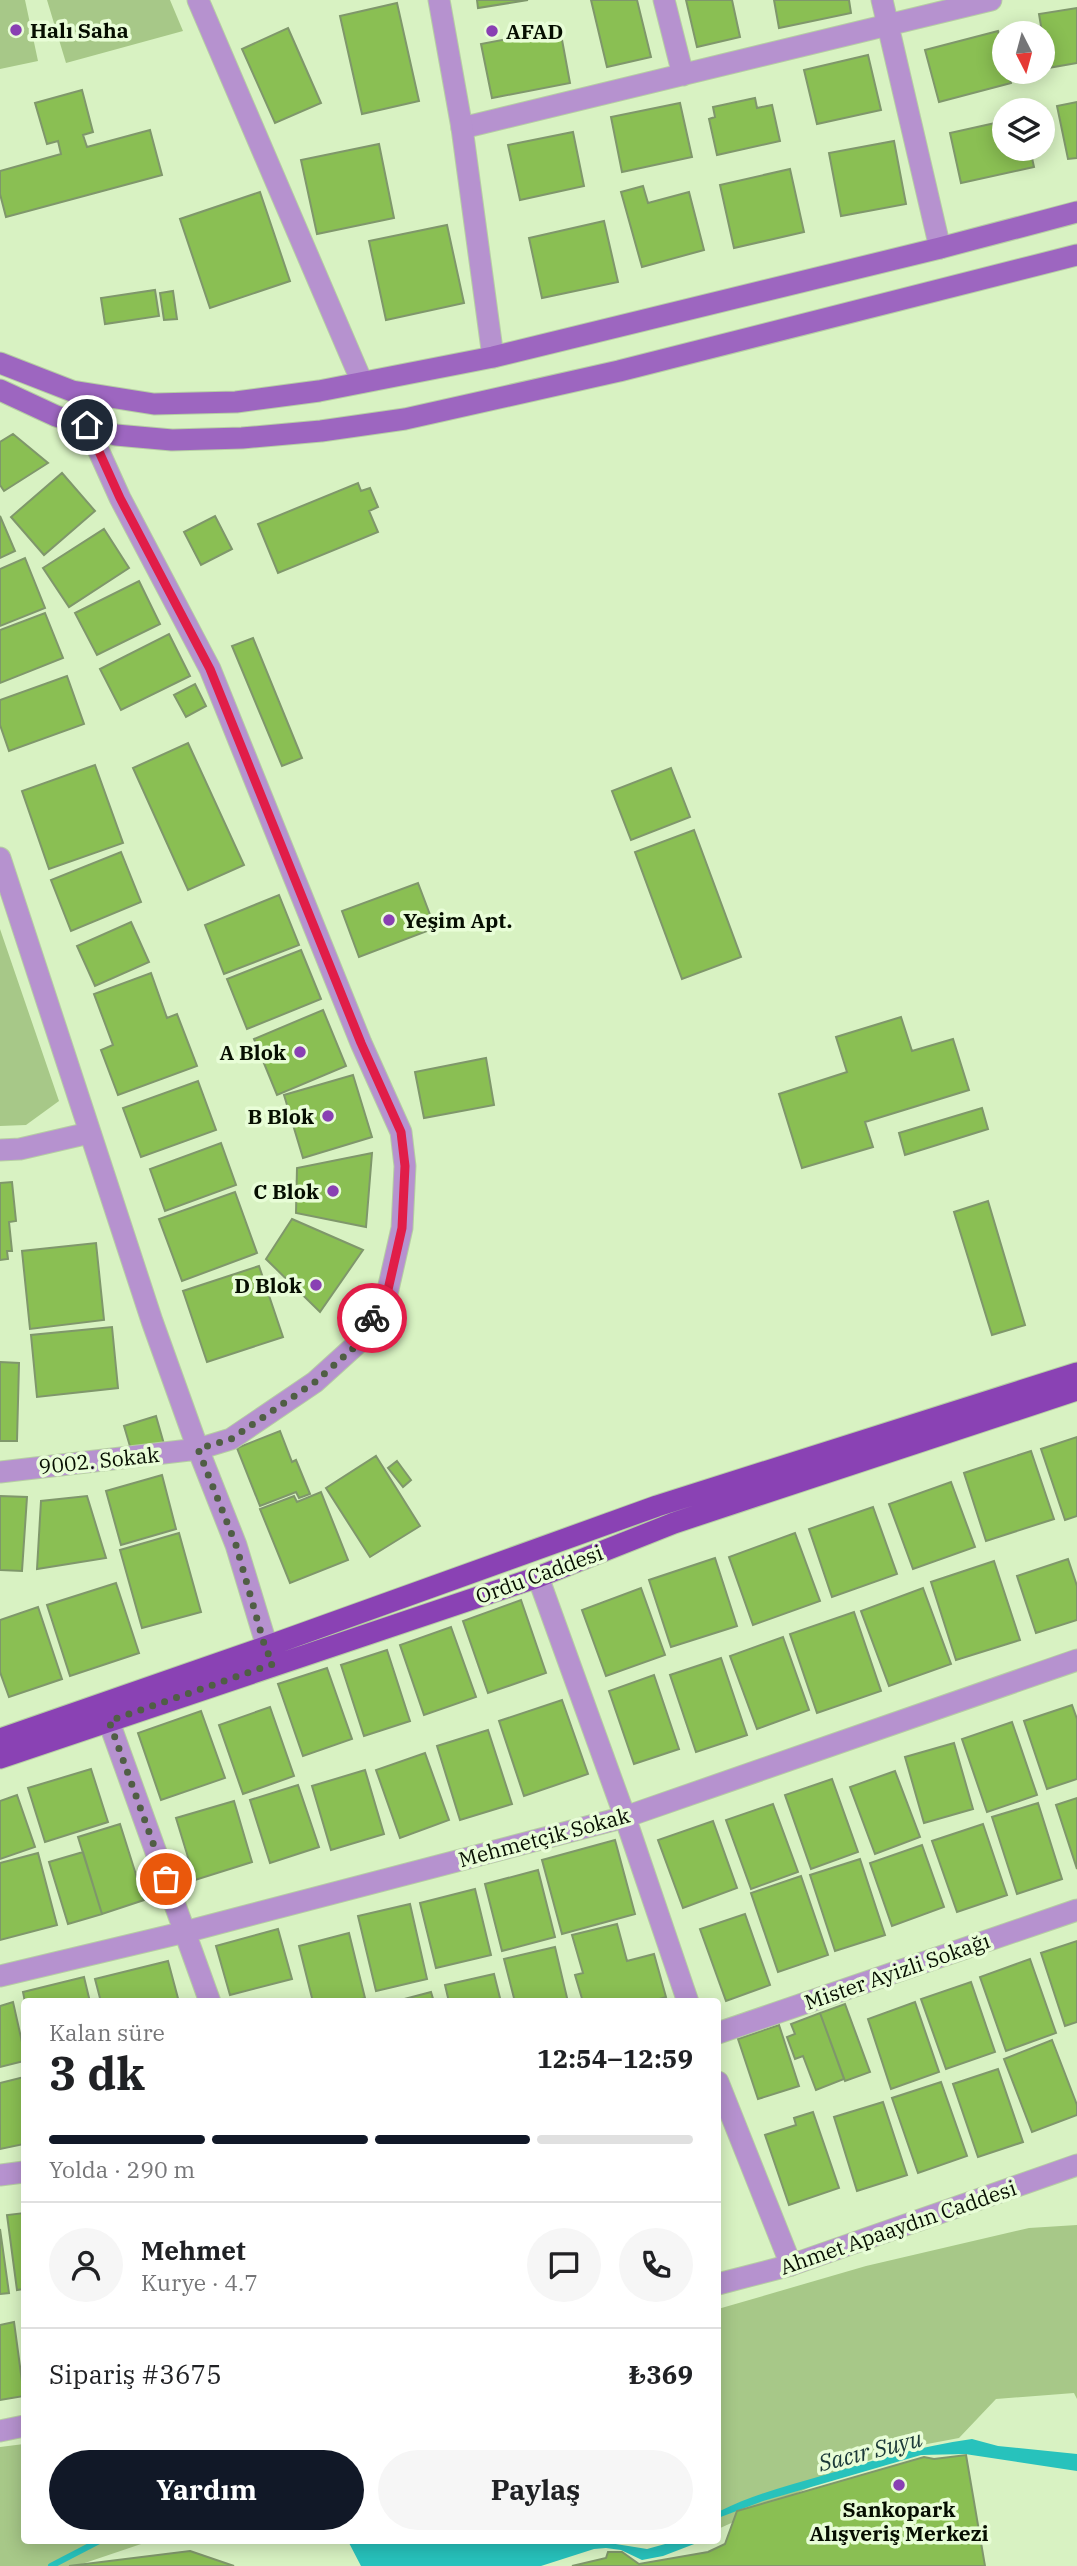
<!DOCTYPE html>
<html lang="tr">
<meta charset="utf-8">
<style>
body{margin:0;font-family:"IBM Plex Serif",serif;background:#f6f6f6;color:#202124;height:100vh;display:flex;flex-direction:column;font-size:26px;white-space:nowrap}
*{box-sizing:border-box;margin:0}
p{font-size:23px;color:#757577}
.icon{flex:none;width:38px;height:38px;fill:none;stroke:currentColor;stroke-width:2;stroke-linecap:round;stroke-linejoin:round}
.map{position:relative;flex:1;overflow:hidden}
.sheet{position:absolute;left:21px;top:1998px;width:700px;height:546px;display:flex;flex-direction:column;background:#fff;border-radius:7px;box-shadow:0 4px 18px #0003}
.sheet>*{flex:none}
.needle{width:46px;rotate:174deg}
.controls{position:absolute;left:992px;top:21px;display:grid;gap:14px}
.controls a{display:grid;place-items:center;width:63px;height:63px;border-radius:50%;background:#fff;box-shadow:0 4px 18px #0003;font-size:35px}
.pin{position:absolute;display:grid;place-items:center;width:60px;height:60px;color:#fff;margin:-30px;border:4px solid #fff;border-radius:50%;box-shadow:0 2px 7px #0007}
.courier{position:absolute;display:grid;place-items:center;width:70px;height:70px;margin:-35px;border:5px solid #e11d48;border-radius:50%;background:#fff;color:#222;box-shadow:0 2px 9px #0007}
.headline em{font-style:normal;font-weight:700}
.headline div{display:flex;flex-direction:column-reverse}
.headline{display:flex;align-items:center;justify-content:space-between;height:119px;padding:0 28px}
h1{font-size:46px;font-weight:700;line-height:52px}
.bar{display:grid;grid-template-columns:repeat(4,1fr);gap:10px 7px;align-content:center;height:84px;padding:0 28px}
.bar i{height:9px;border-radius:5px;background:#e0e0e0}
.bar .on{background:#111827}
.bar p{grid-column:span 4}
.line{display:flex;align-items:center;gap:18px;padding:0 28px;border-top:2px solid #e0e0e0}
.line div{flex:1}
.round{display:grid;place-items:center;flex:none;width:74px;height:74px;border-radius:37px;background:#f6f6f6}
.primary-button{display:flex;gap:14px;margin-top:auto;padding:14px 28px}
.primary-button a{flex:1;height:80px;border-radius:42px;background:#111827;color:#fff;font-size:28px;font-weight:700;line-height:80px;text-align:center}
.primary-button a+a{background:#f6f6f6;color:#202124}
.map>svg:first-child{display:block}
.green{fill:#a7c888}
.water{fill:#27c2bc}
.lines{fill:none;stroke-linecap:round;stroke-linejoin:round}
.stream{stroke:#27c2bc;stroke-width:6}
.building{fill:#8abf53;stroke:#7f976b;stroke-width:2}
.minor-casing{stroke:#b6cea3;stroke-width:23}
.tertiary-casing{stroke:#b6cea3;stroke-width:23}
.secondary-casing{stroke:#b6cea3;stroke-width:23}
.primary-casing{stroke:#b6cea3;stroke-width:23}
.minor{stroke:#b692cf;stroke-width:21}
.tertiary{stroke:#b692cf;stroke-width:21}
.secondary{stroke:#9d66c0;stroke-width:21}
.primary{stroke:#8a42b4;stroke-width:21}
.done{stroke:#505e45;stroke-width:7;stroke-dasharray:0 12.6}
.route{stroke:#e11d48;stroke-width:9}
.poi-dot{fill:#8940b3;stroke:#e8fdd7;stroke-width:2.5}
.labels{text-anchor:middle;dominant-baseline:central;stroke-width:7;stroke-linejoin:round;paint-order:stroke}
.poi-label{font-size:21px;font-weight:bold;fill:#060e01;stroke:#e8fdd7;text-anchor:end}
.street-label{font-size:21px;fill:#060e01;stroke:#e8fdd7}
.water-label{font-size:23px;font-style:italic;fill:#1b3938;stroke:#e8fdd7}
</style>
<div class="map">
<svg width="1077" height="2566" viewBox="0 0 1077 2566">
<rect width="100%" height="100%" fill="#d8f2c2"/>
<path class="green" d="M0,0H25L38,61L0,69Z
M47,0H170L183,31L66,63Z
M0,929L59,1101L26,1125L0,1126Z
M1077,2225V2399L1074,2393L996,2399L959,2438L890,2451L718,2529V2309L866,2266L1029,2228Z
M24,2444V2541H150L76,2566H0V2447Z"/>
<path class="water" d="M972,2439L998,2446L1077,2454V2471L965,2454L921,2455L763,2501L718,2518L720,2511C751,2495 787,2486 821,2476C871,2461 920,2446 972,2439Z
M348,2541H597L647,2549L676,2541H702L663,2556L642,2560L621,2550L606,2548L594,2549L541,2566H361Z"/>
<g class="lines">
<path class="stream" d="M51,2566L99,2541"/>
</g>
<path class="building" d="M477,0H528L478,8Z
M591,0H637L651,57L607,67Z
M686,0H732L740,37L697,47Z
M774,0H849L851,13L779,28Z
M397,3L419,101L362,114L340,16Z
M1077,8V63L1048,68L1039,14Z
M288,28L321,103L275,123L242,49Z
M560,29L570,83L492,98L481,44Z
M998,31L1004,57V72H1008L1011,83L939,102L925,50Z
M868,55L881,110L817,124L804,70Z
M82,90L93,132L83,135L87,147L150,130L162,175L6,217L0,194V171L61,154L58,141L47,144L35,103Z
M755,98L757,108L772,105L780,141L717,155L709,119L715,117L713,107Z
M1077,102V158L1068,159L1057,106Z
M680,103L692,157L622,172L611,117Z
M1004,121V149H1030L1034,167L961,183L950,133Z
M573,132L584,186L520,200L508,145Z
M894,141L906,204L841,216L829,153Z
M379,144L394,218L317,234L301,160Z
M790,169L804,232L734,248L720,185Z
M643,186L648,203L689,192L704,250L642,267L621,192Z
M260,192L290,281L210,308L180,219Z
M604,221L618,282L542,298L529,238Z
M447,225L464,303L386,320L369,241Z
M155,290L159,316L105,324L101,298Z
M173,291L177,319L164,320L160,293Z
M13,434L48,463L4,491L0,485V442Z
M62,473L95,511L44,555L11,517Z
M358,483L361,491L370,488L378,507L369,511L378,532L278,573L258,524Z
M0,516L15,551L0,558Z
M215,516L232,549L201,565L184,532Z
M104,529L129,568L69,607L43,568Z
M25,558L45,608L0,626V569Z
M139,581L160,624L97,655L75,613Z
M45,613L63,658L0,683V630Z
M169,634L190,676L121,710L100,669Z
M253,638L302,758L282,766L232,646Z
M67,676L84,724L9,751L0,725V700Z
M195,684L206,706L186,717L174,695Z
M188,743L244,865L188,890L133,768Z
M95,765L123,843L49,869L22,791Z
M671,768L690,817L631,840L612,791Z
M694,830L741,957L682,979L635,852Z
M121,852L141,902L71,931L51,880Z
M418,883L435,928L359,957L342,911Z
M279,895L299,945L224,974L205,925Z
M131,922L149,962L95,986L77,946Z
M301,950L321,999L247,1029L227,979Z
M151,973L167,1018L177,1014L197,1066L118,1095L101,1050L113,1045L94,994Z
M323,1010L346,1066L277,1095L254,1039Z
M901,1017L912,1051L953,1039L969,1090L865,1122L873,1147L802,1168L779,1094L847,1072L836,1037Z
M486,1058L494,1105L424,1118L415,1072Z
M353,1075L372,1137L303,1158L284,1095Z
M198,1081L216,1130L141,1157L123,1108Z
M982,1108L988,1129L905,1155L899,1133Z
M221,1143L236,1185L165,1211L150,1169Z
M372,1153L366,1227L296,1213L297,1168Z
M12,1182L16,1221L9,1222L12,1251H7L8,1259L0,1260V1183Z
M235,1192L257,1253L182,1281L159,1219Z
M988,1201L1025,1325L992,1335L954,1212Z
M292,1219L363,1250L320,1312L266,1259Z
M96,1243L104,1320L30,1329L22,1251Z
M259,1266L283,1337L207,1362L183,1291Z
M112,1327L118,1388L37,1397L31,1335Z
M0,1362L19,1363L17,1441H0Z
M156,1416L164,1444L132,1453L124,1426Z
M280,1431L292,1462L296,1460L310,1494L299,1498L296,1492L260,1506L237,1448Z
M1077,1437V1516L1065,1520L1041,1449Z
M1031,1451L1054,1519L986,1541L964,1473Z
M376,1456L420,1526L370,1557L326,1488Z
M397,1461L411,1480L403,1487L388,1468Z
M162,1475L176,1529L121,1545L106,1491Z
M951,1482L975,1547L913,1569L889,1504Z
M321,1492L348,1560L290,1583L260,1509L294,1496L297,1502Z
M0,1496L27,1497L22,1571L0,1570Z
M87,1496L106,1558L37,1569L41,1501Z
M873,1507L897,1574L832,1597L809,1529Z
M179,1533L201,1612L142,1628L120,1550Z
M795,1533L820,1601L753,1625L729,1557Z
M715,1558L737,1626L671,1647L649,1580Z
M1068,1559L1077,1586V1620L1036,1633L1017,1576Z
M994,1561L1020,1640L956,1660L931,1582Z
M116,1583L139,1653L70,1676L47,1605Z
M641,1588L665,1655L606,1676L582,1610Z
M923,1588L951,1664L889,1686L861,1611Z
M521,1600L546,1673L488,1693L463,1621Z
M38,1607L62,1679L9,1697L0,1672V1620Z
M854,1612L881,1691L817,1713L790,1634Z
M451,1627L476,1697L424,1715L400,1645Z
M783,1637L809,1710L757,1729L730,1656Z
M387,1650L410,1721L364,1736L341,1665Z
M721,1658L747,1735L696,1752L670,1675Z
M327,1668L352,1739L303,1756L278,1684Z
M654,1675L679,1749L634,1764L609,1691Z
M562,1700L588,1774L524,1796L499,1721Z
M1072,1705L1077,1719V1779L1047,1789L1024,1721Z
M270,1707L294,1776L243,1794L219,1725Z
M201,1711L225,1778L161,1800L138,1733Z
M1012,1722L1037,1795L987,1812L962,1739Z
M488,1730L512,1804L460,1820L437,1746Z
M954,1743L973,1809L924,1823L905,1757Z
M425,1753L449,1820L400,1838L376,1770Z
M91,1769L108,1822L45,1842L28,1788Z
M365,1770L384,1834L331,1850L312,1786Z
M895,1771L920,1837L875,1854L850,1787Z
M832,1779L858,1852L811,1869L785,1795Z
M298,1785L319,1847L270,1863L250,1800Z
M17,1795L35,1847L0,1859V1801Z
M1077,1798V1869L1056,1805Z
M234,1801L252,1862L195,1880L176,1818Z
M1038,1803L1062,1879L1017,1894L992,1817Z
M773,1804L798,1872L751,1889L726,1820Z
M713,1821L737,1888L683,1908L658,1840Z
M120,1824L144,1900L102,1914L78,1837Z
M983,1824L1007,1895L957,1912L932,1841Z
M615,1840L635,1914L562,1934L542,1860Z
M922,1845L944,1907L892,1926L870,1863Z
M83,1852L102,1914L68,1924L49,1862Z
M38,1853L57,1925L0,1940V1863Z
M860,1859L885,1935L835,1951L810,1875Z
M538,1870L555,1937L502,1951L485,1884Z
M801,1876L828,1955L778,1972L751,1893Z
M475,1889L491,1955L436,1968L420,1903Z
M410,1904L427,1979L376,1991L358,1916Z
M745,1914L770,1985L726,2001L700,1929Z
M617,1924L627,1961L654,1954L666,1997L649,2002H583L575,1975L583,1973L572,1935Z
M278,1929L292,1979L230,1995L216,1946Z
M349,1933L365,1998L350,2002H313L299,1946Z
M1077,1941V2022L1065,2026L1041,1953Z
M555,1947L568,2002H515L504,1959Z
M1030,1959L1056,2033L1006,2051L980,1977Z
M168,1961L179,2002H101L95,1979Z
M494,1974L501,2002H449L445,1985Z
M84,1977L90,2002H25L23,1992Z
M971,1982L995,2052L946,2069L921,1999Z
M431,1992L434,2002H393Z
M13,2002L24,2051V2061L0,2067V2006Z
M915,2002L939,2072L891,2089L868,2019Z
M845,2004L870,2072L845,2081L820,2013Z
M820,2013L844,2079L816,2090L803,2056L795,2059L787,2037L795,2034L791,2024Z
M779,2025L799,2086L758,2099L738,2039Z
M1052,2040L1077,2105V2115L1032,2132L1004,2059Z
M998,2069L1023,2142L978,2157L953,2084Z
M24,2077V2144L0,2149V2083Z
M941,2082L967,2156L918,2173L892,2098Z
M883,2102L907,2175L857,2191L834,2117Z
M813,2112L839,2188L789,2205L765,2135L796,2125L794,2118Z
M24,2213V2289L17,2290L7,2215Z
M0,2229L9,2293L0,2294Z
M14,2322L24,2396L0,2400V2325Z
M966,2455L985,2566H572L606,2558L608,2552H622L639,2564L708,2552L725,2544L737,2511L924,2457L934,2459Z
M190,2551L234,2566H69Z"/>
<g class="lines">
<g class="minor-casing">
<path id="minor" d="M198,0L362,382
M664,0L683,75
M882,0L940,248
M462,128L991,0
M0,858L152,1321L198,1449L236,1545L272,1663
M0,1150L20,1149L89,1133
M0,1472L198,1449L231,1439L315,1382L357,1344L387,1294L402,1228L405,1166L401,1132L361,1043L210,669L120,498L87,425
M538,1577L625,1817L688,2002
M109,1722L210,2002
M0,1976L185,1932L625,1817L1077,1660
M718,2033L1077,1910
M718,2082L791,2265
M0,2175L24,2172"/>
</g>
<g class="tertiary-casing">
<path id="tertiary" d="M439,0L462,128L493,357
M718,2284L791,2265L1077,2165
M0,2431L24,2426"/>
</g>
<g class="secondary-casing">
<path id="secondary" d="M0,363L72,391L154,404L236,402L319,391L493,357L940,248L1077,212
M0,390L56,416L116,435L172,440L242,438L321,431L405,419L619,371L1077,255"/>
</g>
<g class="primary-casing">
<path id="primary" d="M0,1739L265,1647L657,1506L1077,1373
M0,1758L538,1577L674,1523L1077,1390"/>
</g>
<use href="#minor" class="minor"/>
<use href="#tertiary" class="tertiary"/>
<use href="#secondary" class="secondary"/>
<use href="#primary" class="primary"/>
</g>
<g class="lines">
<path class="done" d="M166,1879L109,1721L273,1664L265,1647L236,1545L198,1449L231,1439L315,1382L358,1344L372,1318"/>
<path class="route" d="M87,425L120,498L210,669L361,1043L401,1132L405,1166L402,1228L387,1294L372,1318"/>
</g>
<g class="poi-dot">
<circle cx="16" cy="30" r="7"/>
<circle cx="492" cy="31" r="7"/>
<circle cx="389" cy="920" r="7"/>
<circle cx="300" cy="1052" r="7"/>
<circle cx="328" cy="1116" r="7"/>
<circle cx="333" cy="1191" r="7"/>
<circle cx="316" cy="1285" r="7"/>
<circle cx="899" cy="2485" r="7"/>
</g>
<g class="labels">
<g class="poi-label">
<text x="30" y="30" text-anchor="start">Halı Saha</text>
<text x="506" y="31" text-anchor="start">AFAD</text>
<text x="403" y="920" text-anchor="start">Yeşim Apt.</text>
<text x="286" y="1052">A Blok</text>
<text x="314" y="1116">B Blok</text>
<text x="319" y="1191">C Blok</text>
<text x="302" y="1285">D Blok</text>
<text x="899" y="2509" text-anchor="middle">Sankopark<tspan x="899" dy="24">Alışveriş Merkezi</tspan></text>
</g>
<g class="street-label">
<text transform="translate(99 1460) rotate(-6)">9002. Sokak</text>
<text transform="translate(539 1574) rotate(-20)">Ordu Caddesi</text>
<text transform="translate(544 1837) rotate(-15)">Mehmetçik Sokak</text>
<text transform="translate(897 1971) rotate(-19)">Mister Ayizli Sokağı</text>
<text transform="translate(898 2227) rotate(-19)">Ahmet Apaaydın Caddesi</text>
</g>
<g class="water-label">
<text transform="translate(870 2450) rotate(-14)">Sacır Suyu</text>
</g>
</g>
</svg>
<div class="controls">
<a><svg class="needle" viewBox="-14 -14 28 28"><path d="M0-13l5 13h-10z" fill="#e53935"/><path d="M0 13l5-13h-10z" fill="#757577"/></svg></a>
<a><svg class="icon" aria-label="layers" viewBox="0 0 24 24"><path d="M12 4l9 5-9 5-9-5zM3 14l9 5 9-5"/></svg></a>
</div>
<div class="pin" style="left:166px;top:1879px;background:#ea580c"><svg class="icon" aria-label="bag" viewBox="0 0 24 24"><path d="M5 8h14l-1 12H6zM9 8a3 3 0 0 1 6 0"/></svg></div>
<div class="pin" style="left:87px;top:425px;background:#1f2937"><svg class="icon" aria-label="home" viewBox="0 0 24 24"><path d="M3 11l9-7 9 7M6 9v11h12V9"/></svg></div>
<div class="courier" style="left:372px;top:1318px"><svg class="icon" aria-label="bike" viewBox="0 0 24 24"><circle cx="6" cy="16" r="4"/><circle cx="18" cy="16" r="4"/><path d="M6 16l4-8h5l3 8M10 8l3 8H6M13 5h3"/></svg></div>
<section class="sheet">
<div class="headline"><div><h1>3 dk</h1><p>Kalan süre</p></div><em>12:54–12:59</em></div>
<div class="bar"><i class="on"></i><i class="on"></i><i class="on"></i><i></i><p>Yolda · 290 m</p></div>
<div class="line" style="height:126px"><a class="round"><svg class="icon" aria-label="person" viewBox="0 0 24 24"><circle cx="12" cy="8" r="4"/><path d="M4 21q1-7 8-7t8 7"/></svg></a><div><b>Mehmet</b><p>Kurye · 4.7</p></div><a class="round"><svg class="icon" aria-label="chat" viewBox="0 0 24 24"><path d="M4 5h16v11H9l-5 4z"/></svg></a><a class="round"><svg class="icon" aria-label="phone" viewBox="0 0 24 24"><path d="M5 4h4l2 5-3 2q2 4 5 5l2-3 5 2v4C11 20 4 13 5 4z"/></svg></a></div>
<div class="line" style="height:91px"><div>Sipariş #3675</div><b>₺369</b></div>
<div class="primary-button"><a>Yardım</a><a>Paylaş</a></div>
</section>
</div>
